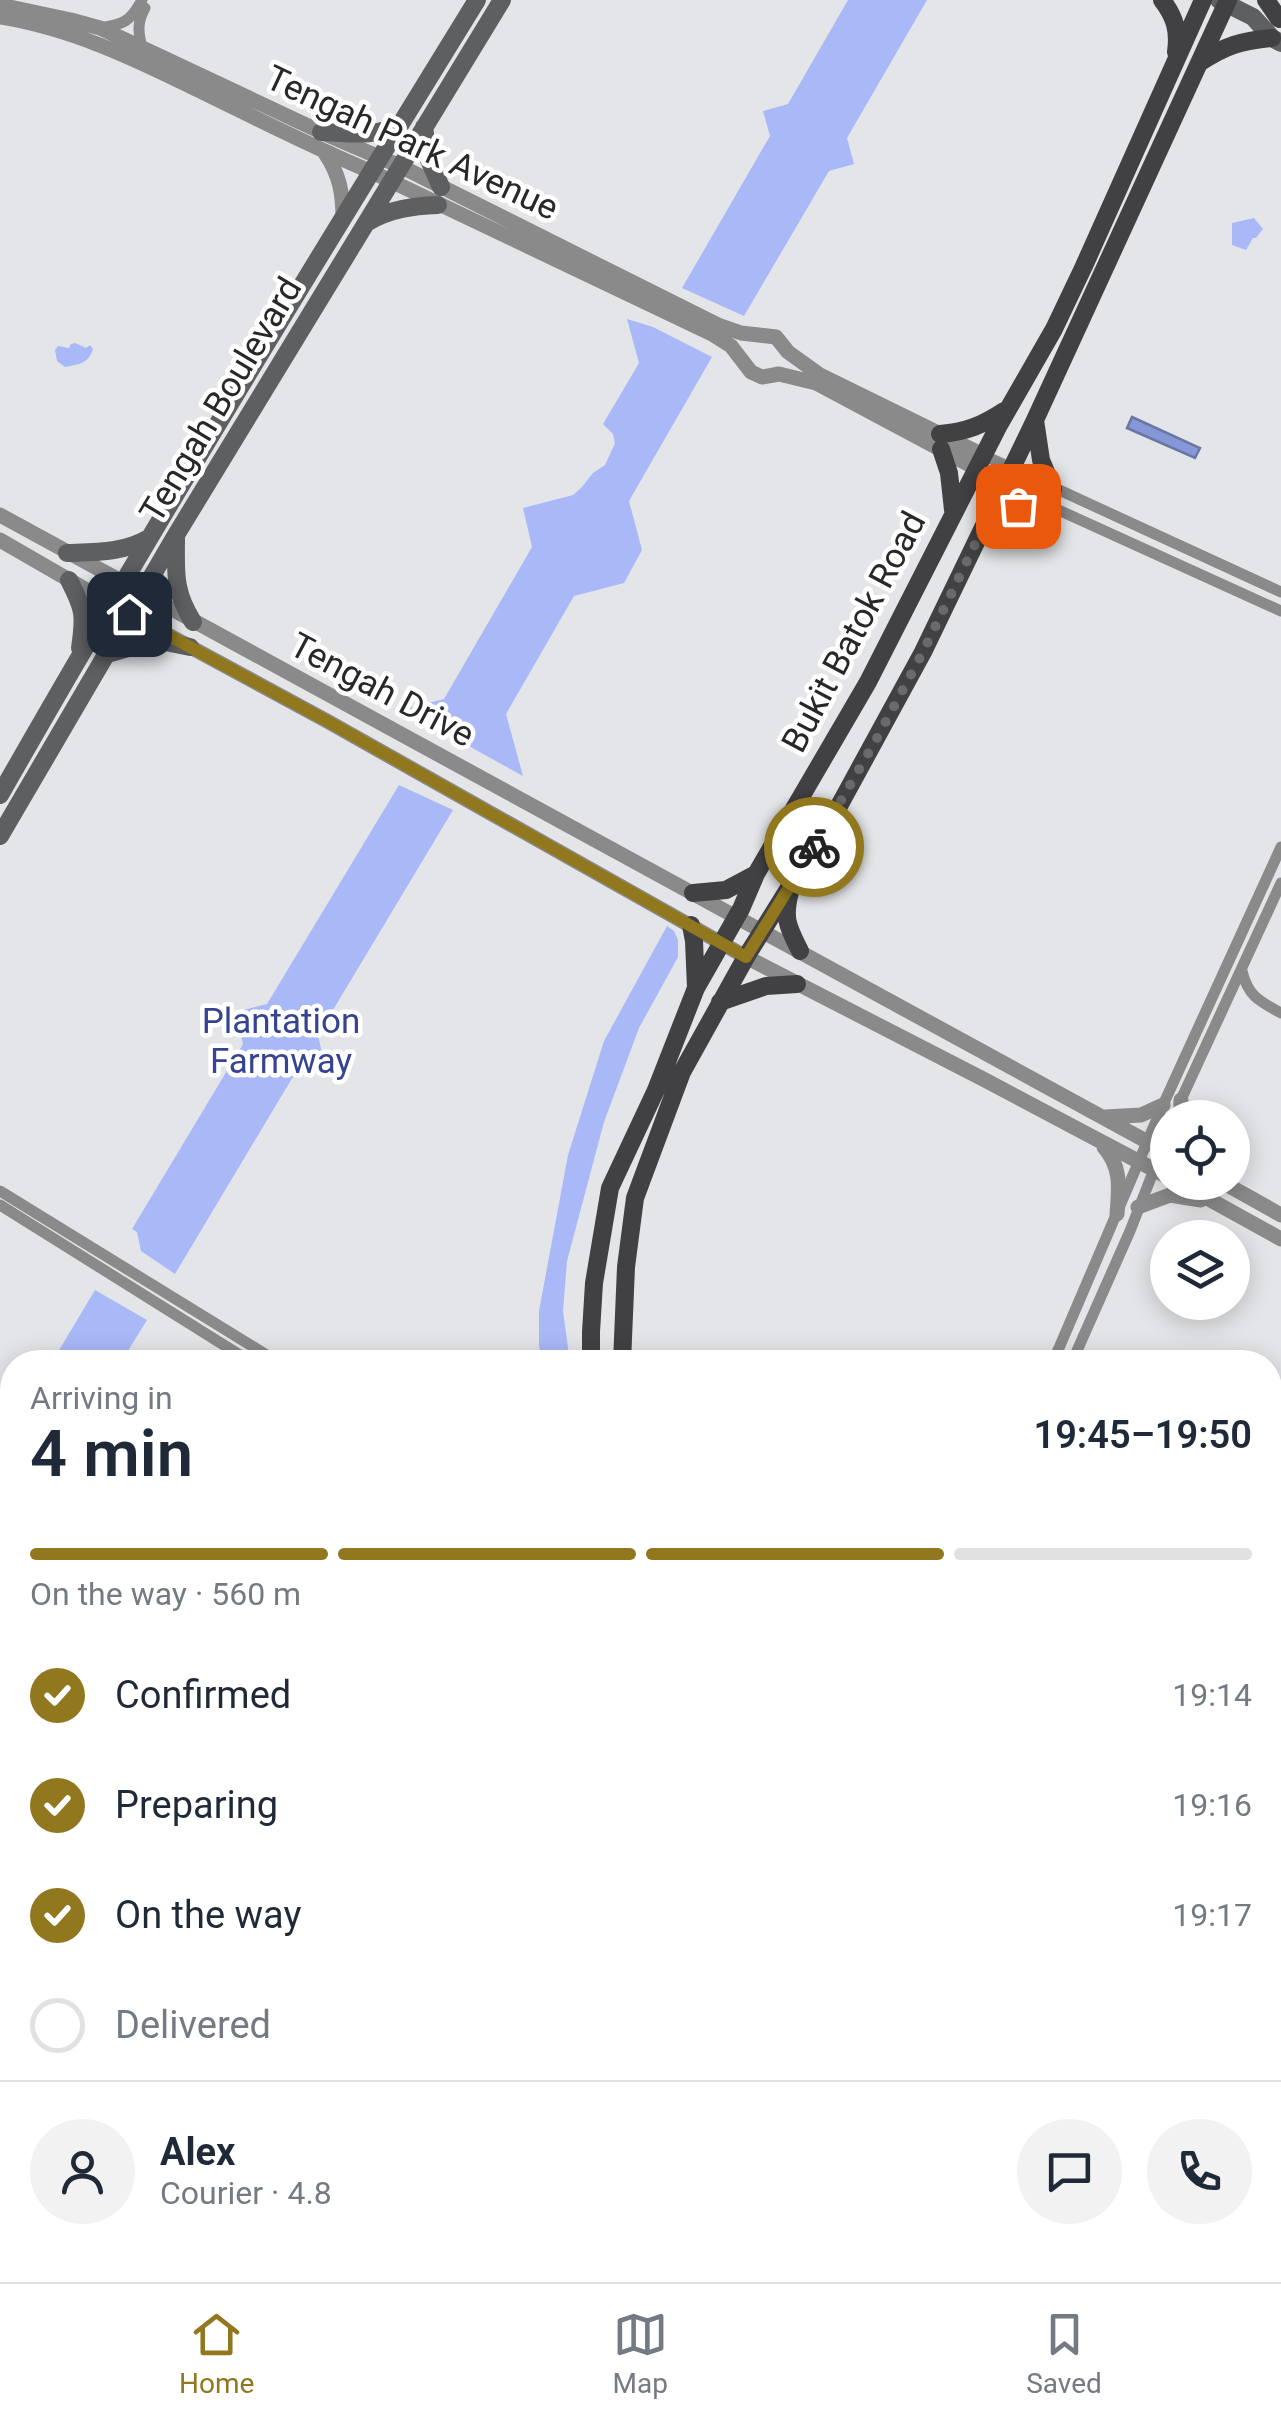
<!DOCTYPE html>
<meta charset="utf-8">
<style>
body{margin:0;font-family:Roboto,sans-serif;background:#f2f2f3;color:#1f2937;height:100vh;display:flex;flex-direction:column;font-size:38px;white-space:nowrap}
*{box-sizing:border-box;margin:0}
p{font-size:32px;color:#747a83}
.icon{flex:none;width:55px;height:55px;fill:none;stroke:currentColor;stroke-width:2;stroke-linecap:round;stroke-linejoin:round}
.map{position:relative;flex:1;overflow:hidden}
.side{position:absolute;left:0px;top:1350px;width:1282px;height:932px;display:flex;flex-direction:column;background:#fff;border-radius:40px 40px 0 0;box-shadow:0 5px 25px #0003}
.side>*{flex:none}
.buttons{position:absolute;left:1150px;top:1100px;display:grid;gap:20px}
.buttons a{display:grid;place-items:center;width:100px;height:100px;border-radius:50%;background:#fff;box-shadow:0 5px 25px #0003;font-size:50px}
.pin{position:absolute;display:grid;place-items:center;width:85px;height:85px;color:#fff;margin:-42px;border-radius:20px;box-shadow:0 5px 15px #0006}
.courier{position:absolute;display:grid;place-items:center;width:100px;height:100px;margin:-50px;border:8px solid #91781e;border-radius:50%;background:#fff;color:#222;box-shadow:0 2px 12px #0007}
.headline em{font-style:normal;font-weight:600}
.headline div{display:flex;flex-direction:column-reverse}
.headline{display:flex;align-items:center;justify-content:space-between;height:170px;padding:0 30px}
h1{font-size:65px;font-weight:600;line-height:75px}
.bar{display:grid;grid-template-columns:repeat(4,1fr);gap:15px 10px;align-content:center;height:120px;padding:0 30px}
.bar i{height:12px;border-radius:8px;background:#e0e1e3}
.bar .active{background:#91781e}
.bar p{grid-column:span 4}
.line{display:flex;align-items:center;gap:25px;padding:0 30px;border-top:2px solid #e0e1e3}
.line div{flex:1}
.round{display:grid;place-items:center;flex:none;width:105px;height:105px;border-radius:52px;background:#f2f2f3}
ol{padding:0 30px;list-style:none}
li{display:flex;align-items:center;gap:30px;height:110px}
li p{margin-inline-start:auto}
li .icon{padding:10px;border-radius:50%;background:#91781e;color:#fff;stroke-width:4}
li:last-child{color:#747a83}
li i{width:55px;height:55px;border:5px solid #e0e1e3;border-radius:50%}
.menu{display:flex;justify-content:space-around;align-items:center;height:140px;border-top:2px solid #e0e1e3;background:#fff;font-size:28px;color:#747a83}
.menu a{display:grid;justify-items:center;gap:5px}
.menu .active{color:#91781e}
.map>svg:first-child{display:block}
.built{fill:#d6d9e3}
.green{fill:#a9b9f8}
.water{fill:#8697d7;stroke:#6a76a3;stroke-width:2.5}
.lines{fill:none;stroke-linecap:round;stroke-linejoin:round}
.minor{stroke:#8a8a8b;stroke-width:11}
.tertiary{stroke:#8a8a8b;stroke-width:15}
.secondary{stroke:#5e5f61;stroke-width:18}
.primary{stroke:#414143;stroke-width:18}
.motorway{stroke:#28292b;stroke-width:22}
.done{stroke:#6a6a6c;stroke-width:10;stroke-dasharray:0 18}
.route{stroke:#91781e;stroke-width:12}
.labels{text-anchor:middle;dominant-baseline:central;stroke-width:9;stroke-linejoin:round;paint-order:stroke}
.street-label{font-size:35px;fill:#28282a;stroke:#fff}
.park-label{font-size:35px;fill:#364390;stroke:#fff}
</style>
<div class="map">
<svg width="1281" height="2282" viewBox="0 0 1281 2282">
<rect width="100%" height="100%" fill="#e4e5e8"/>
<path class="built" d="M12,1544V1753L0,1745V1565Z
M1281,1849V1953L1270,1910V1852Z"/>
<path class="green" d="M848,0H927L847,138L854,164L829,171L744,316L682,288L770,136L763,111L788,104Z
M1254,218L1263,229L1256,238H1253L1246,250L1232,245V223Z
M627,319L653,327L712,357L629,501L642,550L624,583L574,596L506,714L523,776L456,739L408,708L444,699L532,547L523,508L573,495L581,488L593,473L605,465L615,443L613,434L603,424L639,363Z
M75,343L86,348L90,345L93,349C88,364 80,364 65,367L57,361L55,350L58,346L69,348L71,344Z
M399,785L453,810L318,1035L325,1067L294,1075L175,1274L141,1251L137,1232L132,1229L243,1044L235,1012L267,1004Z
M667,926L674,931L678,940V957L639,1028L604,1122L567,1261L563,1311L570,1362H542L539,1345V1311L568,1155L604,1041Z
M95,1290L147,1320L121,1362H52Z
M1281,1418V1513L1270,1502V1438Z
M12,1428V1544L0,1565V1441L6,1439Z
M1281,1781V1849L1270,1852V1784Z
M12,1871V2139L0,2134V1894Z
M1281,2226V2282H1164V2270H1270V2228Z
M289,2270H377L403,2282H280Z"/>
<path class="water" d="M1132,417L1200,448L1195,458L1127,428Z"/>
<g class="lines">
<path class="minor" d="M100,28C124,24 130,22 142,0
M142,48C138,32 137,22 145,8
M983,455L1281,592
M977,469L1043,503L1281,611
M1242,971C1248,996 1259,1001 1281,1013
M1179,1104L1281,883
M0,1191L278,1362
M0,1205L251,1362
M1053,1362L1163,1105L1281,847
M1072,1362L1130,1231L1168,1134
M1270,1597L1281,1588
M1270,1620L1281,1611
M0,1768L12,1776
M0,1784L12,1792
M1270,1969L1281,2011
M1270,2019L1281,2073"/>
<path class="tertiary" d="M0,5L71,20L100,28L321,132L402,167L718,325L741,333L776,337L788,352L820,375L983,455
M0,17C70,28 133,58 196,89C254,117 312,147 372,172L712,334L731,346L751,372L762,377L779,374L816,383L977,469
M325,153C340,175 343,194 343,220
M0,515L1168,1153
M0,540L109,603L327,721L746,957L985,1080L1168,1177
M1105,1117L1141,1115L1163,1105
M1181,1118V1100
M1104,1147C1122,1168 1119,1188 1117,1214
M1178,1182L1281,1239
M1222,1182L1281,1215
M1138,1207L1170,1195L1201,1200"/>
<path class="secondary" d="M1219,0L1253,17L1272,38L1281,43
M424,127L429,160L441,187
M321,132C349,133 375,138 401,124
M368,222C390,209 413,206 438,205
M176,536C176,572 173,590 193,622
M67,553C96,552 123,553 149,538
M69,580C84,609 85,615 80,648
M107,654L156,640L190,647
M0,795C153,526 315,263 477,0
M0,836L176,535L502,0"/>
<path class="primary" d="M1162,0C1175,17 1179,31 1176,52
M1266,0L1279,19
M1199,63C1226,45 1241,41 1272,38
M1035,420L1041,460L1053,489
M940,434C966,432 983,425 1004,411
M941,449L949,473L953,510
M985,528C1004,513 1018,505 1043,503
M799,801L802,812L809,821L822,822L833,817
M790,892C783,919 788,927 800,951
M693,893L726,890L756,874
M691,925L694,941L696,988
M720,1002L766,986L797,984
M591,1362V1332L594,1283L610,1188L656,1090L696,988L741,909L756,874L868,682L999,425L1054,329L1084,266L1203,0
M622,1362L626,1267L635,1198L682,1072L746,957L833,817L923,652L1035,420L1228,0
M1270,2166L1281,2154
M1270,2180L1281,2177
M1270,2203L1281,2205
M1076,2270L1083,2282
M1093,2270L1099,2282
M1119,2270L1125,2282"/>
<path class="motorway" d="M0,2206L12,2215
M0,2256L12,2261
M32,2270L54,2282
M93,2270L113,2282"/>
</g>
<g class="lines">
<path class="done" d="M814,847L876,740L923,652L981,532L1000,516L1018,506"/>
<path class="route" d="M129,614L327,721L746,957L814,847"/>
</g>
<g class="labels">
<g class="street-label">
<text transform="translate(412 143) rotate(25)">Tengah Park Avenue</text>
<text transform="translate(221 400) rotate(-59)">Tengah Boulevard</text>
<text transform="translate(854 632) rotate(-62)">Bukit Batok Road</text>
<text transform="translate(382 690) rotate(28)">Tengah Drive</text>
</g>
<g class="park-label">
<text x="281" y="1021">Plantation<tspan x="281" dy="40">Farmway</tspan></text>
</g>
</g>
</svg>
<div class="buttons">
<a><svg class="icon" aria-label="locate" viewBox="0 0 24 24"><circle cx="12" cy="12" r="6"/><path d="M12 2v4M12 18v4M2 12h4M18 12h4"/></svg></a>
<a><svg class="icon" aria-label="layers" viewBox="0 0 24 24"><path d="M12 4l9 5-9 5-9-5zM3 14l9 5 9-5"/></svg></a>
</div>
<div class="pin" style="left:1018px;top:506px;background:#ea580c"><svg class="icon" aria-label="bag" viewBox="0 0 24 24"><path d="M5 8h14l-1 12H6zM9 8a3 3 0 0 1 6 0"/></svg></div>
<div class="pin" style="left:129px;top:614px;background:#1f2937"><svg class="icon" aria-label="home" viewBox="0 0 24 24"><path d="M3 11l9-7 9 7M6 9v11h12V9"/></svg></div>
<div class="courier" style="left:814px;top:847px"><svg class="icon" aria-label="bike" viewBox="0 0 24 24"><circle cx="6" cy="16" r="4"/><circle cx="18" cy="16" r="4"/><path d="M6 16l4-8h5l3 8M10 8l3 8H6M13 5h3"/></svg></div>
<section class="side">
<div class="headline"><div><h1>4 min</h1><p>Arriving in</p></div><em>19:45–19:50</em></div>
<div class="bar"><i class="active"></i><i class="active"></i><i class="active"></i><i></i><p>On the way · 560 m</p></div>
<ol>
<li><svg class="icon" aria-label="check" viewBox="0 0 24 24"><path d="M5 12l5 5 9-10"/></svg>Confirmed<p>19:14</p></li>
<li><svg class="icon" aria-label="check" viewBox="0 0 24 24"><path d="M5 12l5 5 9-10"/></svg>Preparing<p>19:16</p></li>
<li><svg class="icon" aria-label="check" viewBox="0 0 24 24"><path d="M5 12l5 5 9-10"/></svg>On the way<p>19:17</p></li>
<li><i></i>Delivered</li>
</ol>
<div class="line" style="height:180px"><a class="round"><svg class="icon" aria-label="person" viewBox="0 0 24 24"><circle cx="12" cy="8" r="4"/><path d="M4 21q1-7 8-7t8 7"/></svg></a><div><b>Alex</b><p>Courier · 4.8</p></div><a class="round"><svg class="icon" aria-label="chat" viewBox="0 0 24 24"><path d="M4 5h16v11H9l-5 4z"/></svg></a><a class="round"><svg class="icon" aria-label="phone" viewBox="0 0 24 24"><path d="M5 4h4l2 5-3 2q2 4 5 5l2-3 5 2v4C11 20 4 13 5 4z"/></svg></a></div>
</section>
</div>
<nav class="menu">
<a class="active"><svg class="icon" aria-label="home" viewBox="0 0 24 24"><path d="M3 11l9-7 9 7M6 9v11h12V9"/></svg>Home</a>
<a><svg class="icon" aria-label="map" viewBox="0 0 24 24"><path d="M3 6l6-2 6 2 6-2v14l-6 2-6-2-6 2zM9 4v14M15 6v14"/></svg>Map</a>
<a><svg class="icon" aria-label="saved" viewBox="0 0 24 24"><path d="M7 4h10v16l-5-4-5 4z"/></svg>Saved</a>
</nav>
